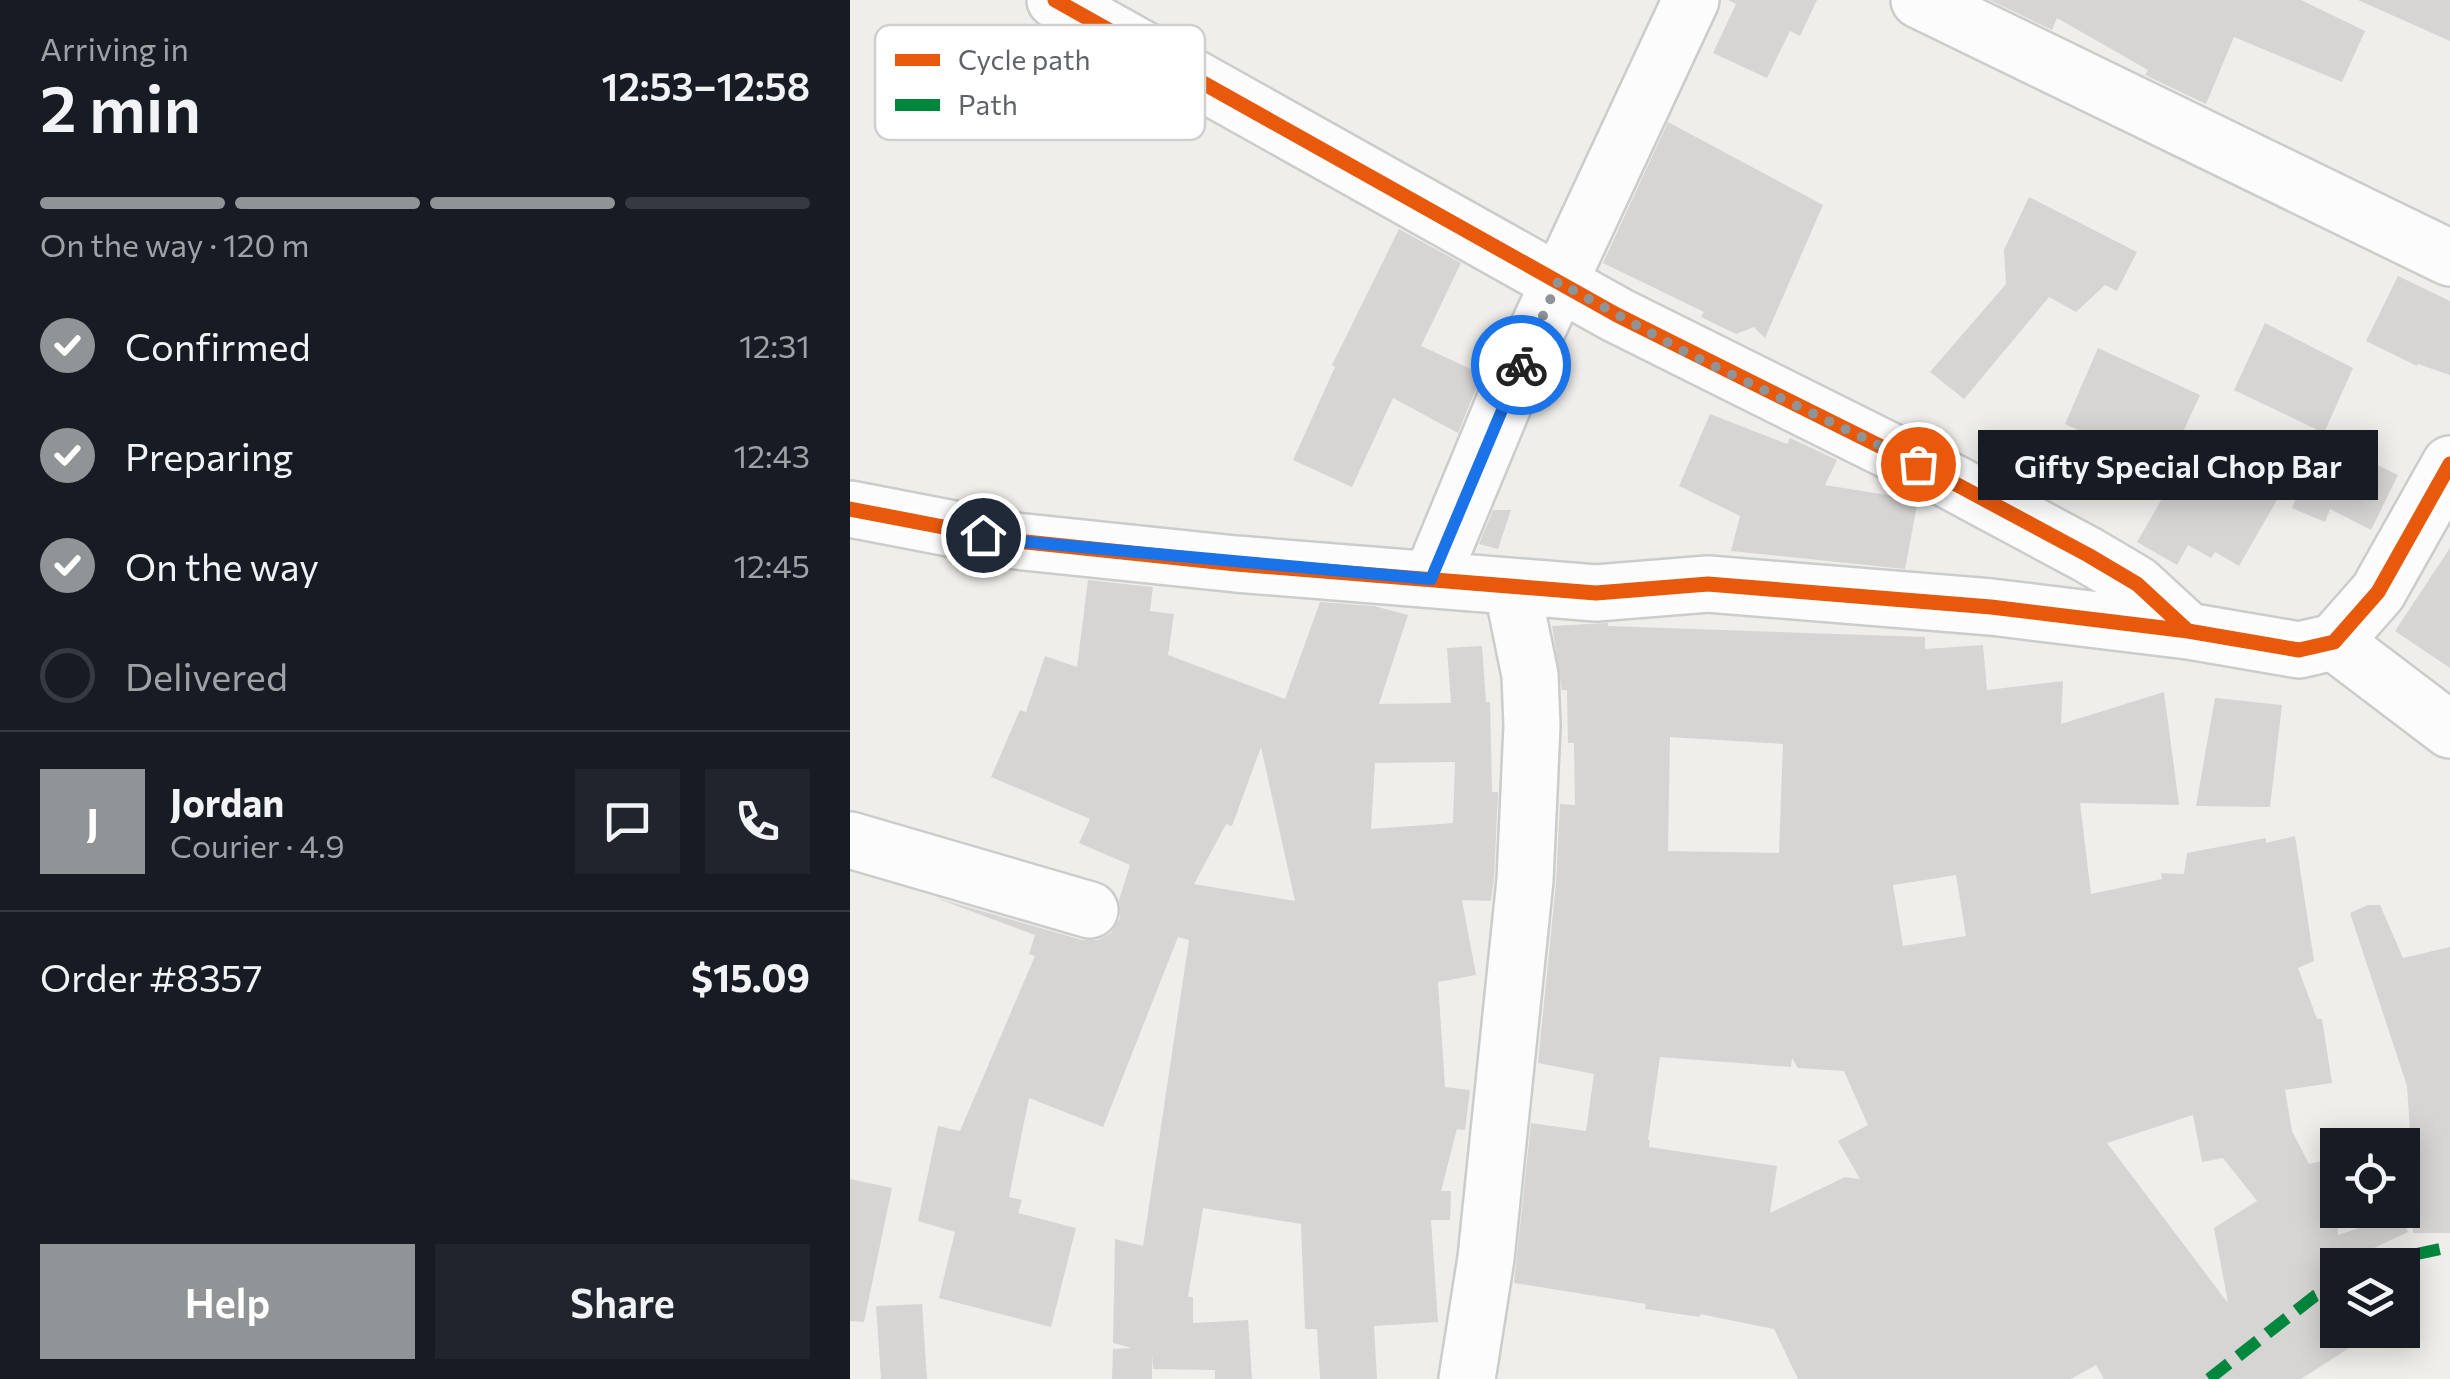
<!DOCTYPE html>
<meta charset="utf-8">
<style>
body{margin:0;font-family:Commissioner,sans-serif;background:#20242c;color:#f1f3f6;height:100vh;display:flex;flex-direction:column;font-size:38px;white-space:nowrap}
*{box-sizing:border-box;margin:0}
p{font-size:32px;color:#9ea1a6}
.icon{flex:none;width:55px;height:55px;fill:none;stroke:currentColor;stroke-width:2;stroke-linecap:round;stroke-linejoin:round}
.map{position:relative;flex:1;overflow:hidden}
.panel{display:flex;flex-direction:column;background:#171b24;width:850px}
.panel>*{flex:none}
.tools{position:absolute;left:1470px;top:1128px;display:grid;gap:20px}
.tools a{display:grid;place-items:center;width:100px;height:100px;border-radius:0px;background:#171b24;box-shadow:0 5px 25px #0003;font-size:50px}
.pin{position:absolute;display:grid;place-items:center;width:85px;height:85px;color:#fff;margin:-42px;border:5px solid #fff;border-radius:50%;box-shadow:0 2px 10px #0007}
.courier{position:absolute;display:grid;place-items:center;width:100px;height:100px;margin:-50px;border:8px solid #1a73e8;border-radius:50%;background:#fff;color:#222;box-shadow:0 2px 12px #0007}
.bubble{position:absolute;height:70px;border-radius:0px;background:#171b24;box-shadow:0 5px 25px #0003;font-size:32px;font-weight:600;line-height:70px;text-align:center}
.head em{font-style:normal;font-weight:600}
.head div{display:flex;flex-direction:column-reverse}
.head{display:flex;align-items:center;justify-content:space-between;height:170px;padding:0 40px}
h1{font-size:65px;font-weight:600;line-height:75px}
.bar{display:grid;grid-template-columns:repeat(4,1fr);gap:15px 10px;align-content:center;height:120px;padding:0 40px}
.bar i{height:12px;border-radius:8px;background:#363941}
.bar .current{background:#919496}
.bar p{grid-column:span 4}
.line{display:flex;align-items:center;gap:25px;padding:0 40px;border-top:2px solid #363941}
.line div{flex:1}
.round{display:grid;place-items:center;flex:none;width:105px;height:105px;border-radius:0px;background:#20242c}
ol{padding:0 40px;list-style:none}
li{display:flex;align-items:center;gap:30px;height:110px}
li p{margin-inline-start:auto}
li .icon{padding:10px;border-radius:50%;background:#919496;color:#fff;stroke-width:4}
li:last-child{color:#9ea1a6}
li i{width:55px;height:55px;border:5px solid #363941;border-radius:50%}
.cta{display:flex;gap:20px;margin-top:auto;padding:20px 40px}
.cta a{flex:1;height:115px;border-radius:0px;background:#919496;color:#fff;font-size:40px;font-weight:600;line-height:115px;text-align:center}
.cta a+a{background:#20242c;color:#f1f3f6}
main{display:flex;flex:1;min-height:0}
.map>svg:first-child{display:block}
.building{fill:#d6d5d3;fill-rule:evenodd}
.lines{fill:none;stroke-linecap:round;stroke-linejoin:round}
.minor-casing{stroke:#cbcccc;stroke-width:60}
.minor{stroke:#fdfcfc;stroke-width:55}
.quiet{stroke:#00873e;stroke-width:12;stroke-dasharray:25 12;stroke-linecap:butt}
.cycleway-casing{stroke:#fff;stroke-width:21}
.cycleway{stroke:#e8590c;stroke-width:15}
.done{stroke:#919496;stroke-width:10;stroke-dasharray:0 18}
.route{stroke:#1a73e8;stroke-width:12}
.key{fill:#fff;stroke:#cfd0d2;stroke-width:2.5}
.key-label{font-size:28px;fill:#5f6368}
</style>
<main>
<section class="panel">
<div class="head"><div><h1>2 min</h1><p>Arriving in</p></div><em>12:53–12:58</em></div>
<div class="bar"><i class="current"></i><i class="current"></i><i class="current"></i><i></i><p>On the way · 120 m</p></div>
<ol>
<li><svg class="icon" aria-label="check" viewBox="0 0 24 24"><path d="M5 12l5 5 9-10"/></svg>Confirmed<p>12:31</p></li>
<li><svg class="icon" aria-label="check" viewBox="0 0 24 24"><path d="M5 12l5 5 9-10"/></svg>Preparing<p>12:43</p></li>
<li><svg class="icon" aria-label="check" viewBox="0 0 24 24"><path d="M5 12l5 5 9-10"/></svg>On the way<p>12:45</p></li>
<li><i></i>Delivered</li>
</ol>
<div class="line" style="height:180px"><b class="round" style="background:#919496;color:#fff">J</b><div><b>Jordan</b><p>Courier · 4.9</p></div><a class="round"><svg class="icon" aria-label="chat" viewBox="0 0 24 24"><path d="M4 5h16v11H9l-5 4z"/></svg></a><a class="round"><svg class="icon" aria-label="phone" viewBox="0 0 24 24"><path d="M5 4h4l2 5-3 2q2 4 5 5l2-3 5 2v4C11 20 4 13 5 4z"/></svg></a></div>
<div class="line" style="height:130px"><div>Order #8357</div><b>$15.09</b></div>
<div class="cta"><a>Help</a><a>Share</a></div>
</section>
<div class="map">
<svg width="1600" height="1379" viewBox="0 0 1600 1379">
<rect width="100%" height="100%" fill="#efeeea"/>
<path class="building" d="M878,0H967L950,36L940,31L917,78L863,53L886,4Z
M1140,0H1451L1515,31L1492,82L1384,37L1356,104L1295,75L1298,70L1207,18L1202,30Z
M1508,0H1600V41Z
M818,122L973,205L915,338L904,327L886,334L851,317L854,312L753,263Z
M1179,197L1287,252L1267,291L1255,285L1226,312L1199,297L1114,399L1080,372L1156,284L1154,250Z
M549,229L611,263L571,346L632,374L608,433L543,398L502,487L443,460L485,367L482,365Z
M1548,276L1600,301V375L1568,364L1567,366L1516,341Z
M1415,323L1503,368L1474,433L1384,390Z
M1248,348L1350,395L1316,469L1215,424Z
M860,414L937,444L940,438L987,460L975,485L1068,500L1055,569L881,551L890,516L829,486Z
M1471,438L1548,475L1521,530L1480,509L1475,522L1442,508Z
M1335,459L1393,493L1406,468L1435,486L1389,566L1365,552L1361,558L1338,545L1327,565L1287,542Z
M643,510H661L648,549L629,544Z
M1600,548V668L1545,631Z
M238,580L303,587L300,611L324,614L318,655L435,699L470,602L524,606L558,615L529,704L601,703L597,648L632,646L636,702H640L642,792H648L644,878L641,901L612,900L626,975L588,982L595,1087L620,1090L615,1130L607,1129L591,1191H601L600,1220H581L588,1322L524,1326L527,1379H470L467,1329H455L451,1224L353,1208L338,1297H343V1323L398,1320L402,1379H365V1370L303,1369L302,1353V1379H262L263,1349L282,1348L263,1343L265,1239L293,1246L339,940L328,937L253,1127L179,1098L159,1197L172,1200L168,1213L226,1228L201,1327L89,1298L105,1232L68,1221L88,1126L110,1131L185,956L179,954L185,935L83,897L232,940H248L261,933L270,918L269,900L280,865L229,843L240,819L141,777L170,710L176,712L195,656L227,667ZM411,747L445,901L344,884L376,824L382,826ZM605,762L603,823L521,829L525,763Z
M758,623V626L1075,637V649L1133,645L1137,690L1213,681L1211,724L1314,692L1329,805L1230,803L1241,894L1312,879L1311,873L1334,874L1337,853L1416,838V843L1445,836L1464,961L1448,968L1467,1019H1472L1482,1083L1435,1090L1442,1131L1459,1164L1488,1157V1235L1551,1214L1558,1232L1488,1265V1330H1527L1451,1379H1254L1246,1365L1221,1379H948L924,1329L850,1314V1317L795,1309L796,1304L664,1283L681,1123L736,1131L744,1074L688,1063L706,883L710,804L725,805L724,743H718L717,690H712L702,626ZM820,737L933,744L929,853L818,851ZM1106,875L1116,936L1053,946L1043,885ZM810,1057L941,1067L942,1058L948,1068L994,1071L1018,1125L988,1141L1010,1179L995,1177L920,1213L927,1166L799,1147L800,1140H798ZM1343,1115L1352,1162L1373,1158L1407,1201L1364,1228L1378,1303L1257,1143Z
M1365,698L1432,705L1420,807L1346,806Z
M1518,905H1530L1553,958L1600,947V1233H1563L1562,1161L1557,1086L1500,913Z
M0,1179L42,1188L14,1322L0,1321Z
M72,1304L77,1379H31L26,1306Z"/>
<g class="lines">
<g class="minor-casing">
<path id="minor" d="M205,0L767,315L1102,482L1238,555L1287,584L1338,631
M1069,0L1600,258
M0,509L166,541L386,564L746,593L858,584L1141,607L1338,631L1449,650L1484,642L1528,592L1600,464
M581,579L661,386L841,0
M1484,642L1600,730
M0,840L240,910
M617,1379L636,1258L675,880L682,726L680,675L662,587"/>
</g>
<use href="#minor" class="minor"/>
<path class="quiet" d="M1530,1265L1543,1259L1600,1247
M1359,1379L1465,1296L1488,1285"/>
<g class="cycleway-casing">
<path id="cycleway" d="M205,0L767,315L1102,482L1238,555L1287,584L1338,631
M0,509L166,541L386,564L746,593L858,584L1141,607L1338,631L1449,650L1484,642L1528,592L1600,464"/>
</g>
<use href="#cycleway" class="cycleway"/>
</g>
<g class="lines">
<path class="done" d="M671,365L708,282L839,354L1068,464"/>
<path class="route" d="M133,535L166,541L581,579L671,365"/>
</g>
<rect x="25" y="25" width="330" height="115" rx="15" class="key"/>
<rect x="45" y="54" width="45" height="12" fill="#e8590c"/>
<rect x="45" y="99" width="45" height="12" fill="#00873e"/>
<g class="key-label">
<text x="108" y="70">Cycle path</text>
<text x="108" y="115">Path</text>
</g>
</svg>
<div class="tools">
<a><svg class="icon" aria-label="locate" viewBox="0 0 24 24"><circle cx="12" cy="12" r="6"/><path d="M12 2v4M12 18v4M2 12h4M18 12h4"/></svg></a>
<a><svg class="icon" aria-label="layers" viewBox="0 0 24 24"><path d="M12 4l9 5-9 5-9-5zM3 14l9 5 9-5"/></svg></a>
</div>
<div class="pin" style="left:1068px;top:464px;background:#ea580c"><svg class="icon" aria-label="bag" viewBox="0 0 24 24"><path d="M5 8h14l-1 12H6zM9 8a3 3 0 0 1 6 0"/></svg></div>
<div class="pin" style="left:133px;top:535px;background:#1f2937"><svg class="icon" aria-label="home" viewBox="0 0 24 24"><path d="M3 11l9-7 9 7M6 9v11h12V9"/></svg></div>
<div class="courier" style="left:671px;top:365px"><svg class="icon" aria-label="bike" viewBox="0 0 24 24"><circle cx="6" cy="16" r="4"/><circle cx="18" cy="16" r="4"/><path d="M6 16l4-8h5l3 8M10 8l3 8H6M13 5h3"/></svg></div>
<div class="bubble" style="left:1128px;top:430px;width:400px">Gifty Special Chop Bar</div>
</div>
</main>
